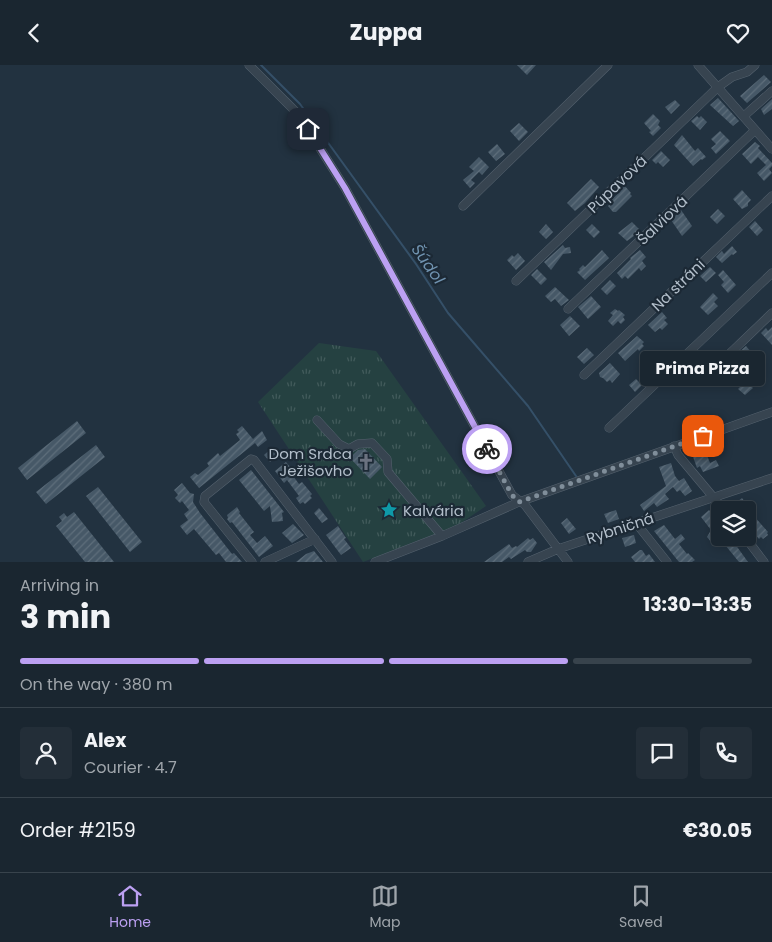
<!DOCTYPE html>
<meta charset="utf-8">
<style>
body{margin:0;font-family:Poppins,sans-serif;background:#232e38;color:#f1f3f6;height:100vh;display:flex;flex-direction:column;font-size:19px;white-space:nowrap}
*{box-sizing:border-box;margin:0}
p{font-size:16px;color:#9fa5ab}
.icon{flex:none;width:28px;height:28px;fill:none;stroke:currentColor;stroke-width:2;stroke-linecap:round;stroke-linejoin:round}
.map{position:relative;height:497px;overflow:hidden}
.panel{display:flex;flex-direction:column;background:#1a2630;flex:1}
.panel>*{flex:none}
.tools{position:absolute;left:711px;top:436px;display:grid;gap:10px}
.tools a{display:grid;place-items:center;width:45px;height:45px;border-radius:5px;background:#1a2630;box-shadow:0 2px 12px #0003,0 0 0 1px #38434c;font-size:25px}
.pin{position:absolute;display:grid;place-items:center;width:42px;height:42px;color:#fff;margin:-21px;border-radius:10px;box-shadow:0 2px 8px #0006}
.courier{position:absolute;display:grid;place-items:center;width:50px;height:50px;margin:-25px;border:4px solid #bca0f2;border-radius:50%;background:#fff;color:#222;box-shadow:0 1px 6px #0007}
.bubble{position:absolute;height:35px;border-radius:5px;background:#1a2630;box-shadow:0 2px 12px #0003,0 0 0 1px #38434c;font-size:16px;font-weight:700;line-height:35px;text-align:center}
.overview em{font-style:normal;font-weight:700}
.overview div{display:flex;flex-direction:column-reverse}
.overview{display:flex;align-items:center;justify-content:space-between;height:85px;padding:0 20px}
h1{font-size:32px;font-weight:700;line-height:38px}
.bar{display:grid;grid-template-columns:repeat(4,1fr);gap:8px 5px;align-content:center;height:60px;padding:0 20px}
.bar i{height:6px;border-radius:4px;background:#38434c}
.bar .selected{background:#bca0f2}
.bar p{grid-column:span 4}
.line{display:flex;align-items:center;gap:12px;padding:0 20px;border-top:1px solid #38434c}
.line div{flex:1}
.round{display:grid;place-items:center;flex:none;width:52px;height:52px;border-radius:5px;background:#232e38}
header{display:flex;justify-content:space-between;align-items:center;height:65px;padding:0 20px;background:#1a2630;font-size:22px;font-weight:700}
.dock{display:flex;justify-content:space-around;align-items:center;height:70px;border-top:1px solid #38434c;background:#1a2630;font-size:14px;color:#9fa5ab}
.dock a{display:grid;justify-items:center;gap:2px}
.dock .selected{color:#bca0f2}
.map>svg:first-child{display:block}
.park{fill:url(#park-tufts)}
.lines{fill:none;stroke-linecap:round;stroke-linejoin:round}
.stream{stroke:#355068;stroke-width:2}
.building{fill:url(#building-hatch)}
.minor-casing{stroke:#55626e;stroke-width:9}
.minor{stroke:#374450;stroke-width:8}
.done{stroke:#808e9a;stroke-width:5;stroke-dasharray:0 9}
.route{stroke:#bca0f2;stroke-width:6}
.labels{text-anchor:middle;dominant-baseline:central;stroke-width:4.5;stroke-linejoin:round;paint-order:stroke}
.street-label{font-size:15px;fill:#b3bfcb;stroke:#1c2935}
.poi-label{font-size:15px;fill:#b3bfcb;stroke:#1c2935;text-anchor:end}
.water-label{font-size:16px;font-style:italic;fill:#7093b0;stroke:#1c2935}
</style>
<header><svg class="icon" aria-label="back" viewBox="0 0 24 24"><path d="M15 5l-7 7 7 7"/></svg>Zuppa<svg class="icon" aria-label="heart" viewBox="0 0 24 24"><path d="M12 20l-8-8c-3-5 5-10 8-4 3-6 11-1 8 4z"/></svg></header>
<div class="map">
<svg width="772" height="497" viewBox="0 0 772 497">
<defs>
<pattern id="park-tufts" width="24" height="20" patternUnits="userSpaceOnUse" patternTransform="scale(1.25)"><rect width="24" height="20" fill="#254141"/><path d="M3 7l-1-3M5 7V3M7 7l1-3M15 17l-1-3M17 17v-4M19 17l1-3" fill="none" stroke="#425b5b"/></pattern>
<pattern id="building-hatch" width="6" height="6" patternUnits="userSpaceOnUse" patternTransform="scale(1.25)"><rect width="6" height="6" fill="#465867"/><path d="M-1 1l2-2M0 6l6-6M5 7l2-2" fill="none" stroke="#5e6e7b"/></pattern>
</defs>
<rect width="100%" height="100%" fill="#223240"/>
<path class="park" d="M319,278L376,286L486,441L458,460L363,497L258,337Z"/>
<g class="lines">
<path class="stream" d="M261,0L300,39L416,199L448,248L528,341L576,411"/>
</g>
<path class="building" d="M517,0H536L527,10Z
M764,10L771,17L747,38L740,31Z
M718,33L739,56L733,61L710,40Z
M772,34V44L764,50L761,44Z
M675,35L680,40L671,49L665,42Z
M653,49L660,56L658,60L661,63L653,71L649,67L651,66L644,58Z
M697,51L699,53L701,51L707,57L700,65L691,56Z
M519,58L528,67L519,76L510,66Z
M720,66L730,76L716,89L711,83L716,79L711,74Z
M682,70L695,86L698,83L706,92L702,95L701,94L693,101L674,80Z
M755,77L760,81L758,83L772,98V101L769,104L772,108L764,116L757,108L766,100L758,92L751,99L742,89Z
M497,79L505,89L496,96L488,87Z
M661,86L670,95L663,102L658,97L656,99L652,95Z
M479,92L489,102L482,110L479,107L471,115L475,118L470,123L463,115L474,106L469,102Z
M591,114L599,122L585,138L575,146L567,138Z
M624,120L631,128L630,129L632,131L616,147H613L608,141L610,139L609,137L621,126L620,124Z
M742,125L751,135L748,138V141L742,144L733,134Z
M718,144L725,151L717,159L710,152Z
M681,145L692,161L682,171L671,155Z
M755,156L763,165L757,171L749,162Z
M632,157L639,164L636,167L638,168L627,176L618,168Z
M546,159L553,167L546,174L539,167Z
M592,159L600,167L594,173L586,165Z
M563,180L565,183L570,182L571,188L563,189L551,205L544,197Z
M732,181L737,187L733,190L732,189L722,198L716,192L722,186L724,189Z
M602,185L609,193L585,215L577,207L580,205L579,204L583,200L585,202Z
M640,185L646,192L642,196L646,201L641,206L639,203L628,214L625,211L622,214L617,208L631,194L630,193Z
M518,188L525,196L516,205L507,195L512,190L514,192Z
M710,202L716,208L706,217L700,211Z
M537,204L547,214L541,220L531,210Z
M723,205L736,220L728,228L721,220L724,217L718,210Z
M610,215L616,221L607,230L601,224Z
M555,222L569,235L561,241L555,234L551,237L545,231Z
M713,228L718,233L714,237L718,241L708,250L700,242Z
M591,231L601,242L588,254L578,242Z
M615,244L618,246L619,245L625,250L623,252L625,255L621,259L618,256L613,261L608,256L613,250L610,248Z
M662,247L667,253L664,255L668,259L662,265L660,263L655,267L648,260Z
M570,251L580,261L569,271L560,260Z
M772,262V280L761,268L766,263L768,266Z
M637,271L644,277L642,279L644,281L639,286L638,284L625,296L618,288Z
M746,281L756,293L747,300L737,289Z
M587,283L594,290L584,299L577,292Z
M653,296L660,303L654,309L647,301Z
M610,298L620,309L612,318L610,315L607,317L603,313L600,312L599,308Z
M636,314L642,320L635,327L629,320Z
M746,316L753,323L745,330L738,324Z
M77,356L86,368L27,415L18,403Z
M242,361L253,374L262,366L267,375L258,382L255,378L199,423L190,412L195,408L198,410L209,401L207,398L218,388L220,391L240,375L236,369L239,367L237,365Z
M96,380L105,392L46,439L36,427Z
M273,382L279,390L270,397L264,390Z
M365,384L382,402L370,414L350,393L358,385Z
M705,385L710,398L716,395L719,401L703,407L700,401L697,403L692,389Z
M286,397L291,403L294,401L298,407L293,411L299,419L302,417L312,429L310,431L312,433L305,439L303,437L300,439L296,433L299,431L287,415L284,418L275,406Z
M671,398L675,411L679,416L684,413L692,426L685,431L680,425L677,427L673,422L665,429L669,434L657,442L654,438L644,446L640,440L666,421L659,402Z
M251,405L284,447L282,448L283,456L272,457L270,441L264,446L239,415Z
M182,418L190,428L194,429L193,437L200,448L232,489L234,488L242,497H226L219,488L216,490L194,464L187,470L180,461L188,455L184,449L189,445L182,436L180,438L175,433L178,430L174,425Z
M98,422L142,477L130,487L86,431Z
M742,433L747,440L745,442L747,445H736L733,440Z
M237,442L240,447L239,448L254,467L250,470L257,478L265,471L273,481L259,492L232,457L230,458L227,454L228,453L227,450Z
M319,443L328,454L322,458L314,448Z
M616,445L619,454L608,458L604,449Z
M709,445L720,458V472H730L748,497H739L721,475L716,479L714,476L712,478L707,472L711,465L701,452Z
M748,446L751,451L753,450L768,467L767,468L768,470L763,474L761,472L759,474L748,460Z
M74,447L114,497H85L56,461L62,456L59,452L64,448L67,452Z
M567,453L576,464L569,469L561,458Z
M293,459L304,470L292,478L282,468Z
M664,460L675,474L681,469L685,474L679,479L687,489L688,488L695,495L692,497H679L654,466Z
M338,461L346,473L344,474L351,483L341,490L326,470Z
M634,470L636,478L625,482L622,473Z
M528,473L530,475L533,473L537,478L531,487H527L525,485L511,494L509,492L502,497H484L509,479L512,483L516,481L517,482Z
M640,485H642L646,491L649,489L655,497H635L631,492Z
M314,486L323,497H296L306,489Z"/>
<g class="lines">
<g class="minor-casing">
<path id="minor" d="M249,0L299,50L345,123L512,430L525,440L568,497
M698,0L772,84
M744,51L772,26
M463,141L608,0
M516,216L718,22L732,12L747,7L755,0
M568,244L755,65
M724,294L772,248
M584,310L772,131
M317,355L339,379L349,384L358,379L372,378L387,394L388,407L442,471
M609,363L772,208
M674,381L678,390L724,445
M636,458L667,497
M745,472L764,497
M252,497L204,437L205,431L251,394L254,395L332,497
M265,497L315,474
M375,497L442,471L519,437L772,347
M528,497L558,484L772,413"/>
</g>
<use href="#minor" class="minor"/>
</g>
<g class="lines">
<path class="done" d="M487,384L512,430L519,437L703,371"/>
<path class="route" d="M308,64L345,123L487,384"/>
</g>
<defs>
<g id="church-bare" transform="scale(1.35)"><path d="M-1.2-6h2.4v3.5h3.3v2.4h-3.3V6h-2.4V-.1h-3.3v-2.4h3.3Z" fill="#6b7280" stroke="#1c2935" stroke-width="2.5" paint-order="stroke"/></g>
<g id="sight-bare" transform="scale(1.35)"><path d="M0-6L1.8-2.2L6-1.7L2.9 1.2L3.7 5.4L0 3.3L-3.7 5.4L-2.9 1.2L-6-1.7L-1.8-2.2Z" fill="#0f9aa8" stroke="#1c2935" stroke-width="2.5" paint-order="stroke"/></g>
</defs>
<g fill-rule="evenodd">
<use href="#church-bare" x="366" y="397"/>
<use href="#sight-bare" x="389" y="445"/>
</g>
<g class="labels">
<g class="street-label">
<text transform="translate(617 119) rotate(-44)">Púpavová</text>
<text transform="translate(662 155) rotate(-44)">Šalviová</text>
<text transform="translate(678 220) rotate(-44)">Na stráni</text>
<text transform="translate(620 463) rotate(-18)">Rybničná</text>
</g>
<g class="poi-label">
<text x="352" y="388">Dom Srdca<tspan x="352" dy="17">Ježišovho</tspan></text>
<text x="403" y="445" text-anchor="start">Kalvária</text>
</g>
<g class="water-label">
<text transform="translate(428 199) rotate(55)">Šúdol</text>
</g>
</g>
</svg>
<div class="tools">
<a><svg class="icon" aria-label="layers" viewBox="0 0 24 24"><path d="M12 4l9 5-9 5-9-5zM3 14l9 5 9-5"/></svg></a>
</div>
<div class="pin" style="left:703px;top:371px;background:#ea580c"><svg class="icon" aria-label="bag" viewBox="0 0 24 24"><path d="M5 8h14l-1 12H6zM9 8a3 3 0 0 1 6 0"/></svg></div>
<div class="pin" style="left:308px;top:64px;background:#1f2937"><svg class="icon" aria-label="home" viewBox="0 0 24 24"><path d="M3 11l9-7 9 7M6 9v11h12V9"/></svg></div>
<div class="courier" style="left:487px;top:384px"><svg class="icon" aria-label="bike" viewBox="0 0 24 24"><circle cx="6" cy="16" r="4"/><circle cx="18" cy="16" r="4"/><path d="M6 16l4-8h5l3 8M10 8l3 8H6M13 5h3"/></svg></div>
<div class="bubble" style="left:640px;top:286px;width:125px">Prima Pizza</div>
</div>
<section class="panel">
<div class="overview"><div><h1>3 min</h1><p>Arriving in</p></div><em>13:30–13:35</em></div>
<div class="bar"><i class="selected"></i><i class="selected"></i><i class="selected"></i><i></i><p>On the way · 380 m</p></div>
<div class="line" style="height:90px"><a class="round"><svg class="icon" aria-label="person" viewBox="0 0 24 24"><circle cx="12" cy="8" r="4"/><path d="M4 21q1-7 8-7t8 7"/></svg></a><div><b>Alex</b><p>Courier · 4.7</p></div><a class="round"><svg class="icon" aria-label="chat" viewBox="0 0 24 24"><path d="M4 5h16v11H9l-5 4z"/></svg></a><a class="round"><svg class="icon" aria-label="phone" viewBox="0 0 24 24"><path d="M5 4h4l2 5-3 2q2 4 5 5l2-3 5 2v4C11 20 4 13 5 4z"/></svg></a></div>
<div class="line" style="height:65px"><div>Order #2159</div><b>€30.05</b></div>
</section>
<nav class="dock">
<a class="selected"><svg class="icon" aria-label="home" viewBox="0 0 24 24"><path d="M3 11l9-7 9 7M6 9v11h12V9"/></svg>Home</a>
<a><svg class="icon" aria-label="map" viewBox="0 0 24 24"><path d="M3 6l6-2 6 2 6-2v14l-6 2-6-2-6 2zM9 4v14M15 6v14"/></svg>Map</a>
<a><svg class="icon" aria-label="saved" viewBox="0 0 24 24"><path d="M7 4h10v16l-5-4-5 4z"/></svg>Saved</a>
</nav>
